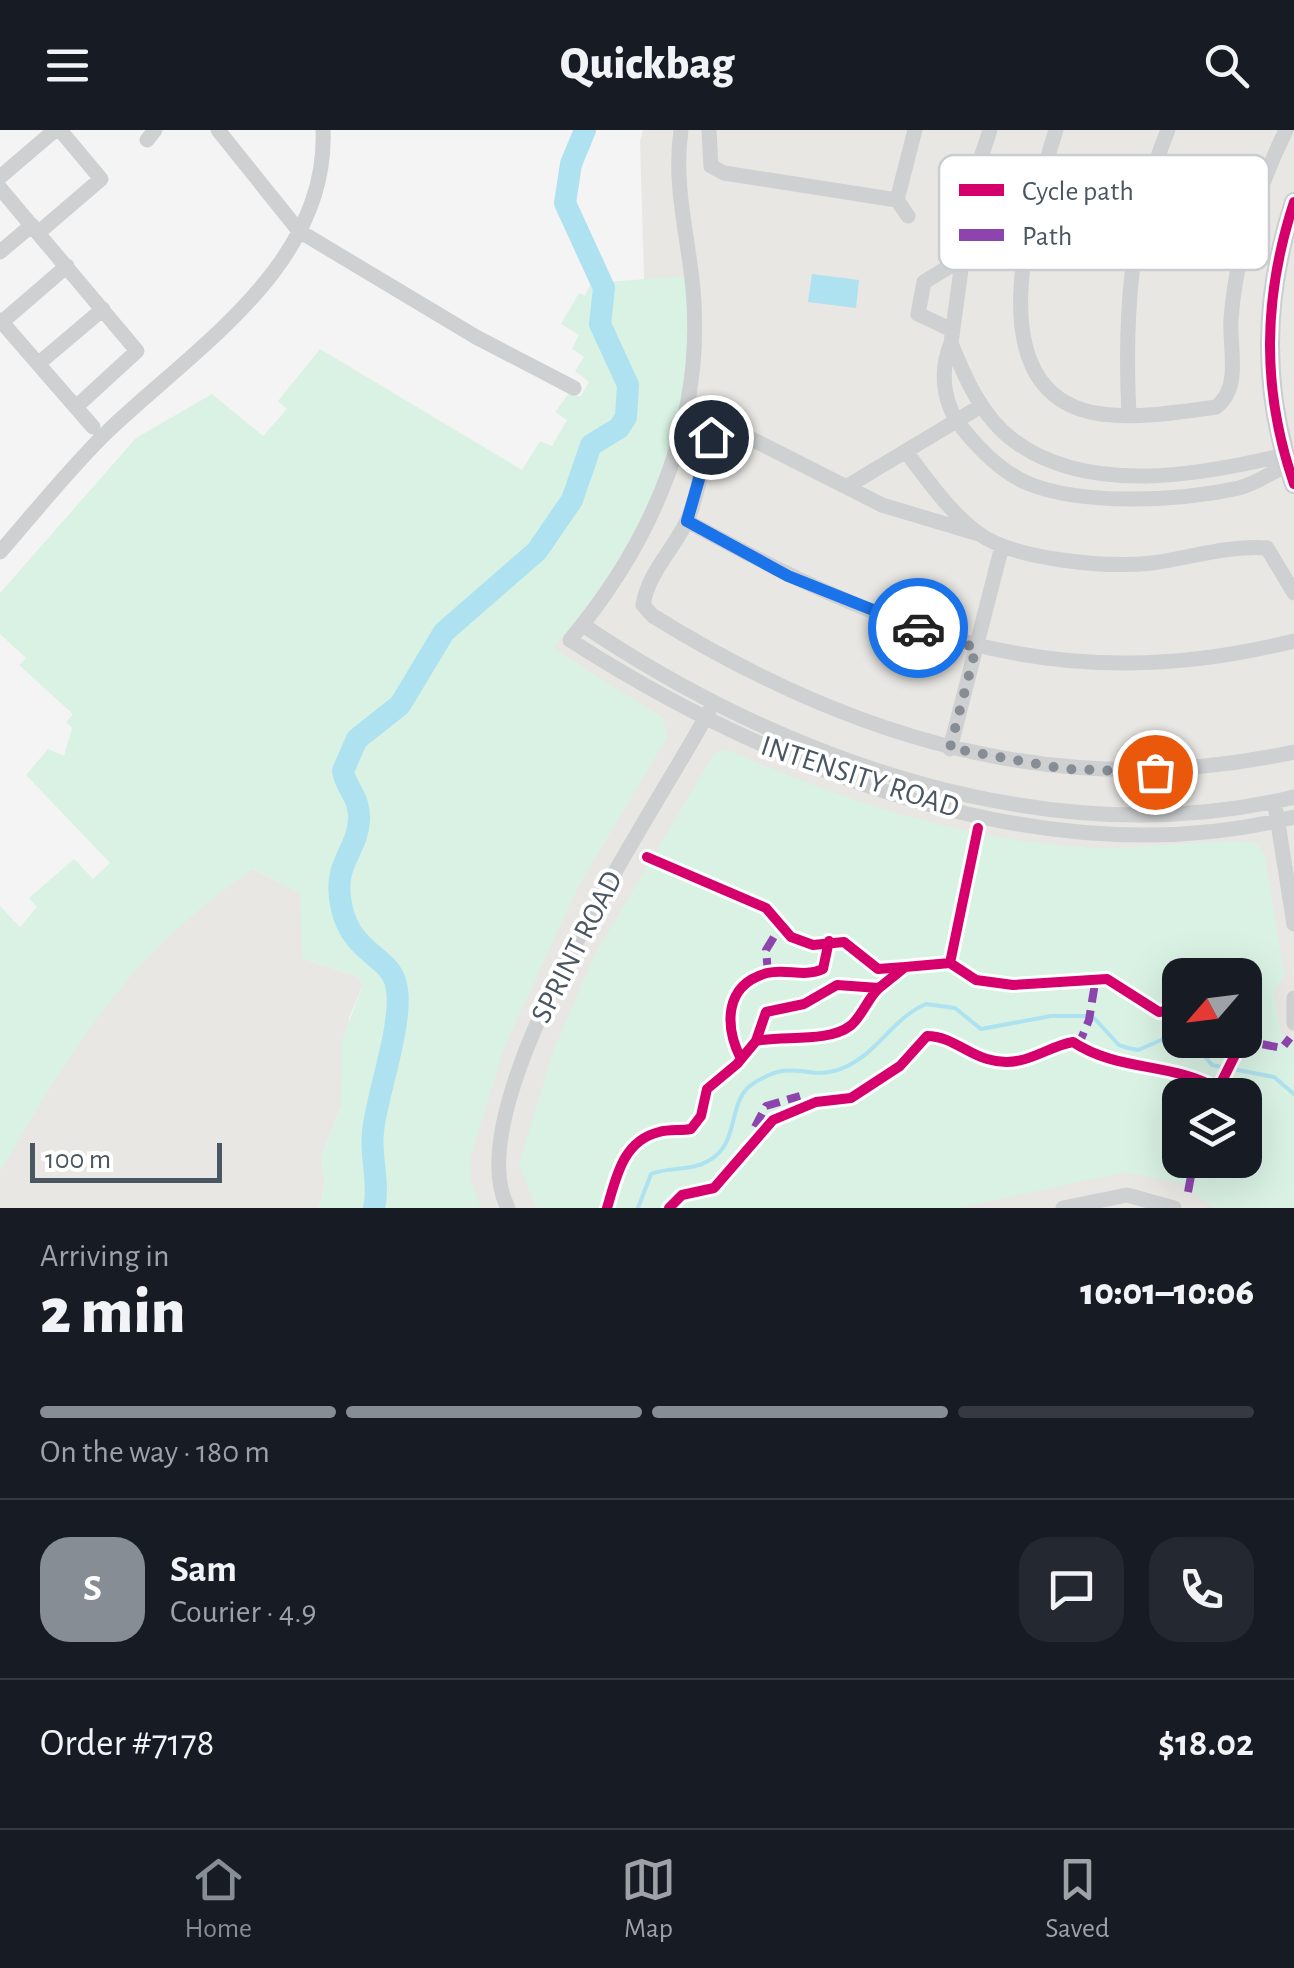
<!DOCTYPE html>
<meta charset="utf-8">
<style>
body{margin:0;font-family:"Alegreya Sans",sans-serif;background:#242831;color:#f1f3f6;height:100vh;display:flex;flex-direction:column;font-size:38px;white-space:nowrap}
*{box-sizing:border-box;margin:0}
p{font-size:32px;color:#9ea1a6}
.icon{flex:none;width:55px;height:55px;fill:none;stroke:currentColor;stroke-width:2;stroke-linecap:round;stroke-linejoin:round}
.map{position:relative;height:1078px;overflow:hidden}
.details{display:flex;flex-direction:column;background:#171b24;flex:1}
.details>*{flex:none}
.needle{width:65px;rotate:242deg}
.fabs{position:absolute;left:1162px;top:828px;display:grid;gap:20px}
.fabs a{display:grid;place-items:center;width:100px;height:100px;border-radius:20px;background:#171b24;box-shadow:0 10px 40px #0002;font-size:50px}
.scale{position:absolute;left:30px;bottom:25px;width:192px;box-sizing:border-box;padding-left:10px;border:5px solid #4a5661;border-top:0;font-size:28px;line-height:35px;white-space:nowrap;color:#4a5661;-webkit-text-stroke:8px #fff;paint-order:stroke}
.pin{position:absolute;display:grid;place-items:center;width:85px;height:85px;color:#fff;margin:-42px;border:5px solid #fff;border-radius:50%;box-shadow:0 2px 10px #0007}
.courier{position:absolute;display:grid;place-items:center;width:100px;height:100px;margin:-50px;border:8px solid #1a73e8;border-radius:50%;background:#fff;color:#222;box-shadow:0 2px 12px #0007}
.headline em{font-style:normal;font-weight:800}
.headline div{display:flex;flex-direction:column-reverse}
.headline{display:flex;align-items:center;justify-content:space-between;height:170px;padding:0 40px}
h1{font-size:65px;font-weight:800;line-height:75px}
.bar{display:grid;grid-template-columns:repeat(4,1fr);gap:15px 10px;align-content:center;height:120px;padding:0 40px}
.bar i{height:12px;border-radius:8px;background:#363941}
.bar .active{background:#868d94}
.bar p{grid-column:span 4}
.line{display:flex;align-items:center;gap:25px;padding:0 40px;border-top:2px solid #363941}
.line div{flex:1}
.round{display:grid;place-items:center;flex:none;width:105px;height:105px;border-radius:30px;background:#242831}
header{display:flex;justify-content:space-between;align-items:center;height:130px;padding:0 40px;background:#171b24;font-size:45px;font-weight:800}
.tab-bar{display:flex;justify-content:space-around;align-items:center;height:140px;border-top:2px solid #363941;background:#171b24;font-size:28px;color:#9ea1a6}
.tab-bar a{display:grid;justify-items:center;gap:5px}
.tab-bar .active{color:#868d94}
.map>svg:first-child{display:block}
.commercial{fill:#e8e7e3;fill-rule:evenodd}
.green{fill:#d9f2e3;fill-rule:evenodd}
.water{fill:#aee2f0}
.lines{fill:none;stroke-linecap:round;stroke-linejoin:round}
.stream{stroke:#aee2f0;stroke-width:4}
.river{stroke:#aee2f0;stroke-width:22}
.minor{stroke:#ced0d2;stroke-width:15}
.major{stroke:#caced1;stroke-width:20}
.quiet{stroke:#8e44ad;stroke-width:8;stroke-dasharray:15 8;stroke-linecap:butt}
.cycleway-casing{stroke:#fff;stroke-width:16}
.cycleway{stroke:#d6006c;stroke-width:10}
.done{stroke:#868d94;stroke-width:10;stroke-dasharray:0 18}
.route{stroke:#1a73e8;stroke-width:12}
.labels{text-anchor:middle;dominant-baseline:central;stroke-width:8;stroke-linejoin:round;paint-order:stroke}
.street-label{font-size:30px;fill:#4a5661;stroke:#fff}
.key{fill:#fff;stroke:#c9ccd0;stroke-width:2.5}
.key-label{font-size:28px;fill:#4a5661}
</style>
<header><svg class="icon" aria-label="menu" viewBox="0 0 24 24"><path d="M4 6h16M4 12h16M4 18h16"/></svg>Quickbag<svg class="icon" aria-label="search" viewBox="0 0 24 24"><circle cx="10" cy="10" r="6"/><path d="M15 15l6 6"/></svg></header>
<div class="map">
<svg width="1294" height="1078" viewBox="0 0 1294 1078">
<rect width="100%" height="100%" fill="#f4f4f4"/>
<path class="commercial" d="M643,0H1294V1078H395L645,181L640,11ZM1180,845H1245V910H1180ZM1180,965H1245V1030H1180Z
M224,725L301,763L302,828L356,846L363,855L349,888L341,977L321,1027L325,1053L319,1078H0V847Z"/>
<path class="green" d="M688,146C698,292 648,409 553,518L663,588L668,606L577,759L505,916L470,1029L471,1052L481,1078H319L325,1053L321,1027L341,977L342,910L363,855L356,846L302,828L300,763L253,739C127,826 75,913 0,1042V776L20,797L37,777L29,768L74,729L93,749L110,733L26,645L48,619L64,626L72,598L66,592L73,584L19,535L26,528L0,504V463L136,308L212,264L263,306L287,279L278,271L320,219L522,340L540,311L552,316L567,290L555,282L570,262L580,267L589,252L575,241L584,227L572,219L579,205L561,194L579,163L585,166L591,153Z
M725,619C843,671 968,713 1098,718C1131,720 1237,706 1257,714L1265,727L1284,845L1274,863L1281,905L1294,912V1078H1214L1180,1053L1125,1042L958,1078H536L519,1034L555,916L595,824L714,624ZM1180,845H1245V910H1180ZM1180,965H1245V1030H1180Z"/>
<path class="water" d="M812,144L859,150L856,178L808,172Z"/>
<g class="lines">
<path class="stream" d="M1191,910L1212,935L1274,947L1294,964
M638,1078L651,1044C671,1036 691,1042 710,1030C741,1012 726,970 754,953C794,928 803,949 834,941C874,931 890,889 926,874L955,878L981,899L1051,886H1092L1119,915L1128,918L1138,920L1180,902"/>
<path class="river" d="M374,1078C380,1055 370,1026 373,1002C376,965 407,885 395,851C387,826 352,822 342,779C331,733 357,724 359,690C360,666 346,659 343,641L357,609L400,575L444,502L537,421L572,370L591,315L619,298L626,287L628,255L600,194L604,158L565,73L571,34L585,0"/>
<path class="minor" d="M218,0L299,101L476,207L574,258
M681,0C673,55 688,105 693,159C705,290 653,411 570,510C774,641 1049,749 1294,687
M709,0L711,36L724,43L897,70L908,86
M990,0L973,52L951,213C939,242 943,275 963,299C980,320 1002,342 1027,353C1082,376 1181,371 1239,358C1255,354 1272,342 1288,335
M1056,0C1031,80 972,266 1101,284C1138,289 1179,282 1216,277C1242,258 1229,217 1231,189C1236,122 1257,60 1286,0
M147,10L155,0
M0,47L55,0
M0,58L137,221L76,277
M897,70L915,0
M38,103L101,49L60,0
M0,122L32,95
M0,190L93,297
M2,192L67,136
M952,200L918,184L924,152L960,130
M951,213C965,248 982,287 1013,310C1087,366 1201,345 1284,325
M38,234L103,179
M1129,285C1124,186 1130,93 1168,0
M906,322C928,350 949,382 978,403C1014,430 1108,438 1152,433C1189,428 1229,415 1267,418L1294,463
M846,357L981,276
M687,391C892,504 1058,570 1294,511
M979,404L882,375L720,293C701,321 701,360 687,391C673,420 648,443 643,475L653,486C852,609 1061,673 1294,622
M0,422C35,382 69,339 107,302C193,219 329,135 323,0
M583,495C784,631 1051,726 1294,667
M950,619L1002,416
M1276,681L1294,794
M1294,868V893
M508,1078C453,975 657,679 709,581
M1063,1078L1127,1065L1174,1078"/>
<path class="major" d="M1294,72C1263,167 1261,259 1294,354"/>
<path class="quiet" d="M768,843L766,820L780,797
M1240,910L1282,918L1290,908
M1078,916L1089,890L1096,847
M755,997L766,976L800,966
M1188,1062L1194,1030"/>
<g class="cycleway-casing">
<path id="cycleway" d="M1294,72C1263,167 1261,259 1294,354
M647,727L766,778L791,807L813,815L844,812L878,839L905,837
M950,833L978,698
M756,911C781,905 828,913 850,896C862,887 867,869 879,858
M741,929C725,897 723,855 767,843C787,838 803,848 823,839L829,811
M607,1078C616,1049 622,1011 659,1002C670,999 681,1001 691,999L701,986L707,959L737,934L756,911L766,882L804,874L837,855L879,858L905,837L950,833L976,850L1013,855L1107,849L1159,882L1180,879
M669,1078L682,1065L714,1058L773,990L816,972L851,968L900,936L927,906C950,906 966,923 987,929C1024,940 1044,917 1073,912C1118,942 1172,932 1218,959L1242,911"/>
</g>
<use href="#cycleway" class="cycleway"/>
</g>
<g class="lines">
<path class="done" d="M918,498L976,518L950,618L1064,639L1155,642"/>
<path class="route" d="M711,307L687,391L788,446L918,498"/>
</g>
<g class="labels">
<g class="street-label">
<text transform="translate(860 647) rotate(18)">INTENSITY ROAD</text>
<text transform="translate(577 817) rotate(-63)">SPRINT ROAD</text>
</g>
</g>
<rect x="939" y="25" width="330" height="115" rx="15" class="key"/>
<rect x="959" y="54" width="45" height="12" fill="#d6006c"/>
<rect x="959" y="99" width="45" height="12" fill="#8e44ad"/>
<g class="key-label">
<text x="1022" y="70">Cycle path</text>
<text x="1022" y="115">Path</text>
</g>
</svg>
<div class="fabs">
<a><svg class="needle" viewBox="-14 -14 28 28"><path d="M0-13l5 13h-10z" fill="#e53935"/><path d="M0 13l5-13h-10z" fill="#9ea1a6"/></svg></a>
<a><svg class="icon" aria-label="layers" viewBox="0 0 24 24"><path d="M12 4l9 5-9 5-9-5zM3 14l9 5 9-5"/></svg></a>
</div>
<div class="scale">100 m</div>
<div class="pin" style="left:1155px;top:642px;background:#ea580c"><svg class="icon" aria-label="bag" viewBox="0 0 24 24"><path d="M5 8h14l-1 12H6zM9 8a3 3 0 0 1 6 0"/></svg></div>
<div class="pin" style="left:711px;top:307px;background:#1f2937"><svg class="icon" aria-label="home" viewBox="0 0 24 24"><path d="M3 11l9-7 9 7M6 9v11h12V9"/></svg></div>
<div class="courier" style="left:918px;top:498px"><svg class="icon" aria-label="car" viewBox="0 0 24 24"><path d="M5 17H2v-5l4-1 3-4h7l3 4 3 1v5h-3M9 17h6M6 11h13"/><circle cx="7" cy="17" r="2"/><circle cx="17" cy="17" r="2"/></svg></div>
</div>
<section class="details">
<div class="headline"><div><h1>2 min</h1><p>Arriving in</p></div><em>10:01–10:06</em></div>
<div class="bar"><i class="active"></i><i class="active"></i><i class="active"></i><i></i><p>On the way · 180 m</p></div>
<div class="line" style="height:180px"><b class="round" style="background:#868d94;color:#fff">S</b><div><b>Sam</b><p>Courier · 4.9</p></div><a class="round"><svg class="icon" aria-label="chat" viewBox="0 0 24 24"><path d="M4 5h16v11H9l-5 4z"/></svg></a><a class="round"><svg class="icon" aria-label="phone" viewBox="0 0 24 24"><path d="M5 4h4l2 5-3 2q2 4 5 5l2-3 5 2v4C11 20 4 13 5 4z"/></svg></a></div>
<div class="line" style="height:130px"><div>Order #7178</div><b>$18.02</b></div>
</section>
<nav class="tab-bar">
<a class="active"><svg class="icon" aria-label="home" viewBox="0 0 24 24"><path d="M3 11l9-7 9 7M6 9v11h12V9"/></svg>Home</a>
<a><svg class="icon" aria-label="map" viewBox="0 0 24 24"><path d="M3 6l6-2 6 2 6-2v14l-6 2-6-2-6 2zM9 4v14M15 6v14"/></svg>Map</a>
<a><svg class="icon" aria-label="saved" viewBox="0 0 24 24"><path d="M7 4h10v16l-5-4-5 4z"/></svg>Saved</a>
</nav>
